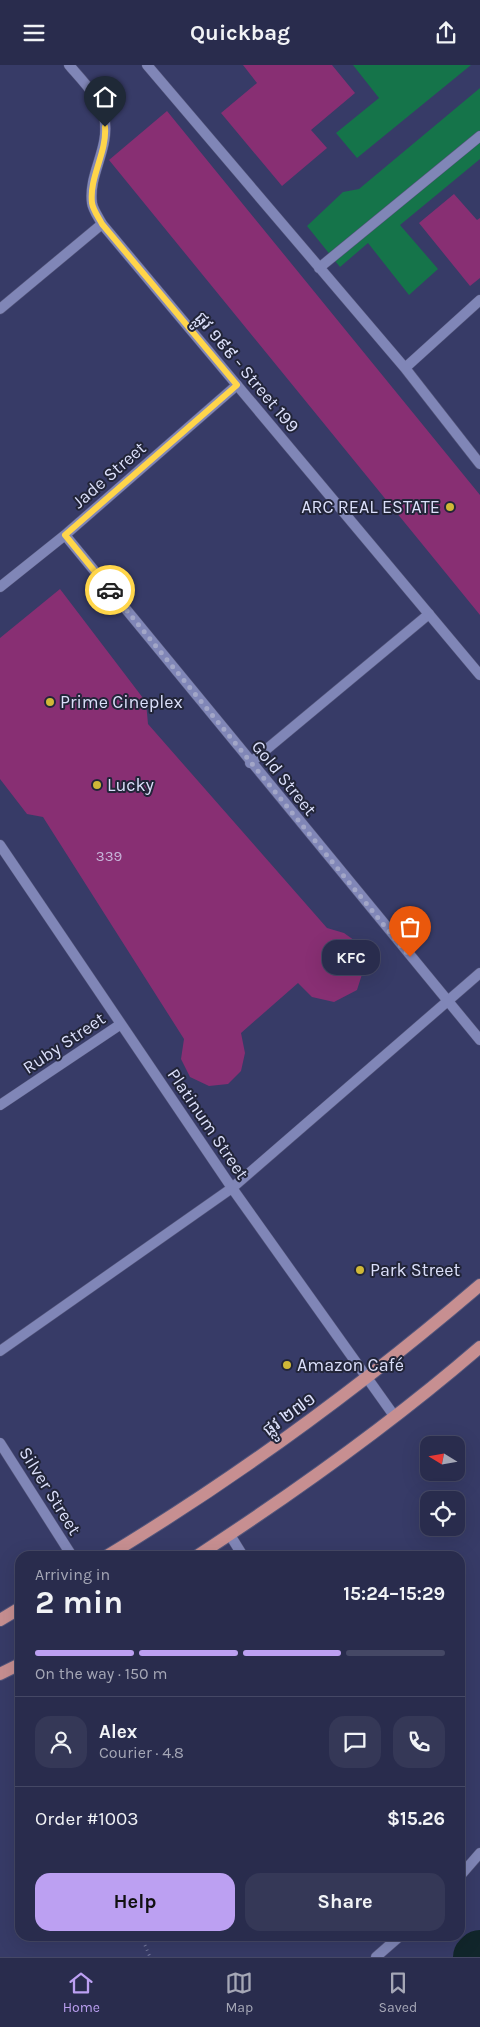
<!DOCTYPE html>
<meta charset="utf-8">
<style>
body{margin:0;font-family:Karla,"Noto Sans Khmer",sans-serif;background:#353857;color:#f1f3f6;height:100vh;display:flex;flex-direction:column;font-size:19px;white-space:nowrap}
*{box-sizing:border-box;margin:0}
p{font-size:16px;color:#a5a7b6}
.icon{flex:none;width:28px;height:28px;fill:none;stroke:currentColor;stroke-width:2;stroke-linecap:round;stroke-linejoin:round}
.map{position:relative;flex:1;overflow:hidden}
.drawer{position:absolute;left:15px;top:1486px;width:450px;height:390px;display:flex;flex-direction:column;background:#292c4d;border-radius:15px;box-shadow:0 5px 20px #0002,0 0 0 1px #454865}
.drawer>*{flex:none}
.needle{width:32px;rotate:281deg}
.buttons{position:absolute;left:420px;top:1371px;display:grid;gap:10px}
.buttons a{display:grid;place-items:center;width:45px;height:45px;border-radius:10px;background:#292c4d;box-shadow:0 5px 20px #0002,0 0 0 1px #454865;font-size:25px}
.pin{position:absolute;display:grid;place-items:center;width:42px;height:42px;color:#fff;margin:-51px -21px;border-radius:50% 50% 50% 0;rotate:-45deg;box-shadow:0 0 5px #0007}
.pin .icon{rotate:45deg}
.courier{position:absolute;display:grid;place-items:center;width:50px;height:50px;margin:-25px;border:4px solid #ffd54a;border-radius:50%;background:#fff;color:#222;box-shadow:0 1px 6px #0007}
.bubble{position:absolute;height:35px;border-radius:15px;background:#292c4d;box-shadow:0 5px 20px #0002,0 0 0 1px #454865;font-size:16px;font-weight:700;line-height:35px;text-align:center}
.summary em{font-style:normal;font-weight:700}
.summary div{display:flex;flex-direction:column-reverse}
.summary{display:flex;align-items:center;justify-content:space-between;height:85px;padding:0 20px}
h1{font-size:32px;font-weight:700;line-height:38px}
.bar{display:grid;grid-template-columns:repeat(4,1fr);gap:8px 5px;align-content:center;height:60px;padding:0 20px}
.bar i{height:6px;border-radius:4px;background:#454865}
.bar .active{background:#bca0f2}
.bar p{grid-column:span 4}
.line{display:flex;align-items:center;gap:12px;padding:0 20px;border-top:1px solid #454865}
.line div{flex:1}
.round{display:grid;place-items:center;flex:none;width:52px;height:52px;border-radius:15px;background:#353857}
.action{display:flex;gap:10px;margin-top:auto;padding:10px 20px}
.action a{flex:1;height:58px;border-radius:15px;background:#bca0f2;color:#111;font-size:20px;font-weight:700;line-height:58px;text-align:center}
.action a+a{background:#353857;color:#f1f3f6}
header{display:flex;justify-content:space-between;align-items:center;height:65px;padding:0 20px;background:#292c4d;font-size:22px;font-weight:700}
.tabs{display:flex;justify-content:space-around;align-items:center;height:70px;border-top:1px solid #454865;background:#292c4d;font-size:14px;color:#a5a7b6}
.tabs a{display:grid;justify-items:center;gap:2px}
.tabs .active{color:#bca0f2}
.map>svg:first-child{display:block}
.green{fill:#15744a}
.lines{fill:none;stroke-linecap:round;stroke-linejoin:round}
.river{stroke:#11262b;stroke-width:48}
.building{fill:#882f73}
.service-casing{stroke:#54567b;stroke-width:11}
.minor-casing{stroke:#54567b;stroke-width:11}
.tertiary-casing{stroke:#54567b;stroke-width:11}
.primary-casing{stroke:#54567b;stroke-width:14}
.path{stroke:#75799e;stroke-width:3;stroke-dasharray:1 4;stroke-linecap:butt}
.service{stroke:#8086b7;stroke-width:10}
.minor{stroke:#8086b7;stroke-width:10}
.tertiary{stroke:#8086b7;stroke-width:10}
.primary{stroke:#c78f91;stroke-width:12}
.done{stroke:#a2a6c7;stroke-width:5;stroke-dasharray:0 9}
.route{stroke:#ffd54a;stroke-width:6}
.poi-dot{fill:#d0b837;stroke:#222539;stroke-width:2}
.labels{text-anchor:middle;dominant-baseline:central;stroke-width:4;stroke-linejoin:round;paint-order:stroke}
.number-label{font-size:15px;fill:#c6b3d8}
.street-label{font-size:18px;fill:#dbdffa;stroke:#222539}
.poi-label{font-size:18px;fill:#dbdffa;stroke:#222539;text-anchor:start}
</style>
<header><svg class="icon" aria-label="menu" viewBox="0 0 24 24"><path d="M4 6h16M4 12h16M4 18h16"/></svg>Quickbag<svg class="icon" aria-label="share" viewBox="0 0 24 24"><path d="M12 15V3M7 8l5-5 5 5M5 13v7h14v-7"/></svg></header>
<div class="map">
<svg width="480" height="1892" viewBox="0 0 480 1892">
<rect width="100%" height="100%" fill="#373b67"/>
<path class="green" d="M353,0H471L357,93L336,68L379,33Z
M480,23V94L400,160L438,204L409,230L368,178L340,202L307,161L343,127L359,124Z"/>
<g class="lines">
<path class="river" d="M477,1892L480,1889"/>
</g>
<path class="building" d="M243,0H332L355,28L311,65L327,83L282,121L221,48L257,18Z
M167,46L480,430V550L109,95Z
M454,129L477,155L480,153V213L470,221L419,158Z
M60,524L146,637L148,659L327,863L344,868L358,878L364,903L357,925L334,937L312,932L298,918L241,968L245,988L241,1006L228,1019L209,1021L190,1012L181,994L184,974L43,752L27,749L0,714V573Z"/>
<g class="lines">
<g class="service-casing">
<path id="service" d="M147,0L405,303L480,399
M319,203L480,71
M405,303L480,235"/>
</g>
<g class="minor-casing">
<path id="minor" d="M0,244L102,159
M65,470L480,975
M0,522L65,470L237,320
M250,698L429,549
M0,780L232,1123L395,1352
M0,1040L121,959
M0,1286L232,1123L480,908
M0,1378L72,1491
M230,1470L243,1491
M460,1811L480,1788
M376,1892L400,1871"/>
</g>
<g class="tertiary-casing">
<path id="tertiary" d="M69,0C80,13 101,34 104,51C111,83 88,108 92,138C93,145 99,153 102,159L480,610"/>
</g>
<g class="primary-casing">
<path id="primary" d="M107,1491C239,1411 362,1321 480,1220
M197,1491C295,1427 391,1359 480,1282
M0,1555L20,1543
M0,1609L20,1599"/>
</g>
<path class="path" d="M141,1871L150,1892"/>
<use href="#service" class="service"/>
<use href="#minor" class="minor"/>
<use href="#tertiary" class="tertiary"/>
<use href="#primary" class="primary"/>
</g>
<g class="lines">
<path class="done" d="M110,525L410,892"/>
<path class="route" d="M105,62C107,88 89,112 92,138C93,145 99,153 102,159L237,320L65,470L110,525"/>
</g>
<g class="poi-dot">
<circle cx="450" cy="442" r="5"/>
<circle cx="50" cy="637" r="5"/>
<circle cx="97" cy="720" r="5"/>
<circle cx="360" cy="1205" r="5"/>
<circle cx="287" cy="1300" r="5"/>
</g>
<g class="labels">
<g class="number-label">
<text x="109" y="791">339</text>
</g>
<g class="street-label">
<text transform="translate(247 307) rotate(50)">ផ្លូវ ១៩៩ - Street 199</text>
<text transform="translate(109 410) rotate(-41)">Jade Street</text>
<text transform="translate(284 713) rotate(51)">Gold Street</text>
<text transform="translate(64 978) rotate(-34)">Ruby Street</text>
<text transform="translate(208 1059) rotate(56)">Platinum Street</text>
<text transform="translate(289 1349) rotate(-36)">ផ្លូវ ២៧១</text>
<text transform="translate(50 1426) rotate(58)">Silver Street</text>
</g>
<g class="poi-label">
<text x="440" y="442" text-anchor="end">ARC REAL ESTATE</text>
<text x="60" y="637">Prime Cineplex</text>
<text x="107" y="720">Lucky</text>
<text x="370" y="1205">Park Street</text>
<text x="297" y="1300">Amazon Café</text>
</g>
</g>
</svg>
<div class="buttons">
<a><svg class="needle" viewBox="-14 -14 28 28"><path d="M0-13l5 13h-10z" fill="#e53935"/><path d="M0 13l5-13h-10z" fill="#a5a7b6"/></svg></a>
<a><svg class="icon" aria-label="locate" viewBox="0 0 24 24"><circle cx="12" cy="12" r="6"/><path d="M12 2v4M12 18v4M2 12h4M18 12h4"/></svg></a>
</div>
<div class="pin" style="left:410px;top:892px;background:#ea580c"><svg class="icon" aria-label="bag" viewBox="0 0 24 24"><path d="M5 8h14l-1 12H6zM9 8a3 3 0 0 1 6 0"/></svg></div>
<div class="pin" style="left:105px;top:62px;background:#1f2937"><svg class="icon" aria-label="home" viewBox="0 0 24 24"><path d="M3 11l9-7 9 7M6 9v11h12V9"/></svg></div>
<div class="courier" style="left:110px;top:525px"><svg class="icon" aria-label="car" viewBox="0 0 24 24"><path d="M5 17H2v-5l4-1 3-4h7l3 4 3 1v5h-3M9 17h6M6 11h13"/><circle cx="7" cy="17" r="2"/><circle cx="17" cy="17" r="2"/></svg></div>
<div class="bubble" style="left:322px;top:875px;width:58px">KFC</div>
<section class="drawer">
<div class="summary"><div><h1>2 min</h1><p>Arriving in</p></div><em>15:24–15:29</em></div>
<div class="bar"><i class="active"></i><i class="active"></i><i class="active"></i><i></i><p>On the way · 150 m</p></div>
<div class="line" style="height:90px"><a class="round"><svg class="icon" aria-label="person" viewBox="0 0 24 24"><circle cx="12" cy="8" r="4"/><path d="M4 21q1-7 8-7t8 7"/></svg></a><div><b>Alex</b><p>Courier · 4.8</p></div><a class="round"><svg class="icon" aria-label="chat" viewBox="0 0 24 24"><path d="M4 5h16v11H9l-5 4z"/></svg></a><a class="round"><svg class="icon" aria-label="phone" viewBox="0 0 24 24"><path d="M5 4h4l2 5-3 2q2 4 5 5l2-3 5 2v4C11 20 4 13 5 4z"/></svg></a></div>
<div class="line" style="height:65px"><div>Order #1003</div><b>$15.26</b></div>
<div class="action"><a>Help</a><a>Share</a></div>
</section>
</div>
<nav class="tabs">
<a class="active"><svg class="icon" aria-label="home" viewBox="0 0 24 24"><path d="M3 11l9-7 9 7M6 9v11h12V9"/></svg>Home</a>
<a><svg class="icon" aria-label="map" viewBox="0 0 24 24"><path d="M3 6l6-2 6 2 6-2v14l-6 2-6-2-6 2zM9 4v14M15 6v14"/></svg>Map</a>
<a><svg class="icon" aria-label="saved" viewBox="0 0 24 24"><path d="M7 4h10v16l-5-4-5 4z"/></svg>Saved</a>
</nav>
